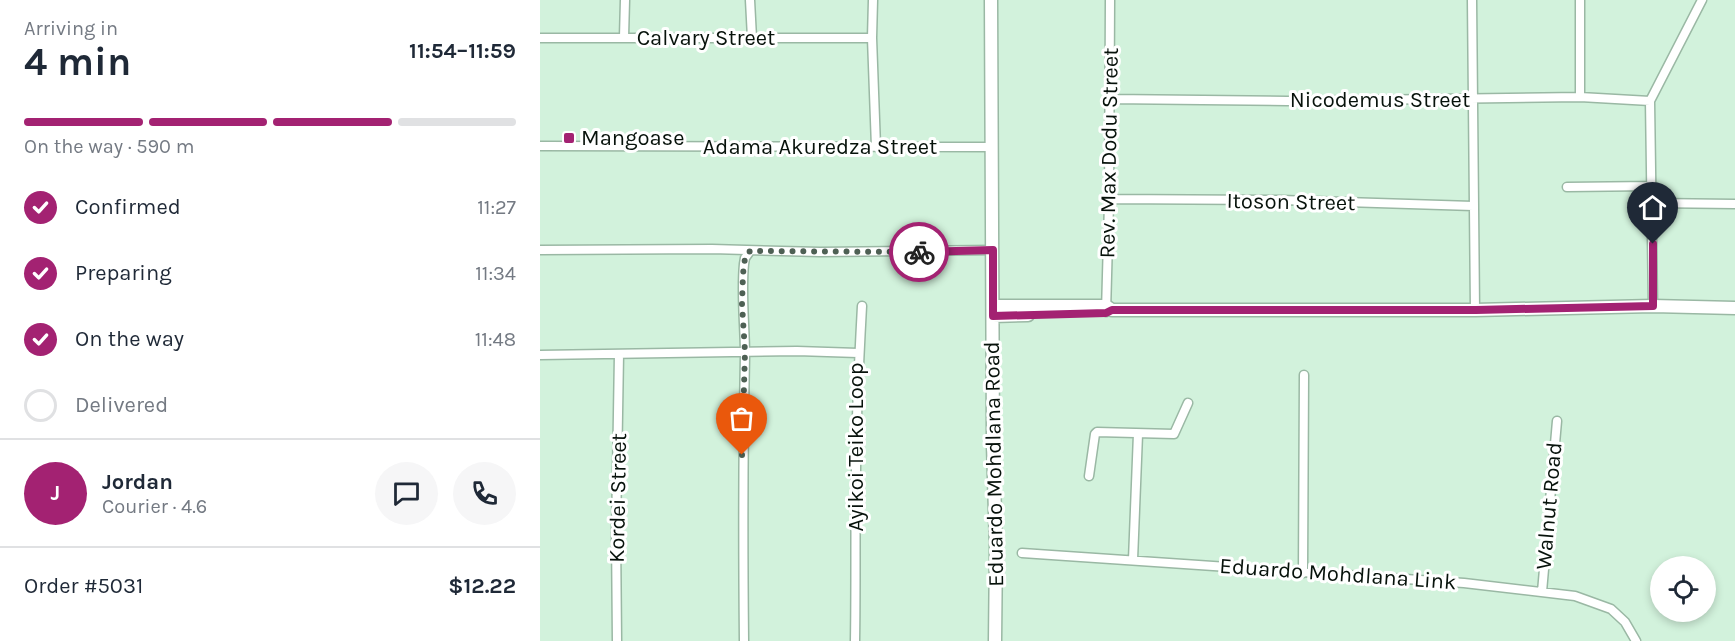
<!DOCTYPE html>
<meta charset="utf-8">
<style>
body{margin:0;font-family:Karla,sans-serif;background:#f6f6f7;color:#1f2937;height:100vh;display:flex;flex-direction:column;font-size:22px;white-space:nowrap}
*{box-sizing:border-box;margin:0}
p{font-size:20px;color:#747a83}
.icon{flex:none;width:33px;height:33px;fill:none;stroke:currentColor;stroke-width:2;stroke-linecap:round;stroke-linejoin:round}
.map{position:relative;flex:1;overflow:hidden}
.details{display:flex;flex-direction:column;background:#fff;width:540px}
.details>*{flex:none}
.controls{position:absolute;left:1110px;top:556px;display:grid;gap:12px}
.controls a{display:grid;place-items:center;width:66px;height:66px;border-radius:50%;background:#fff;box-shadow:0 3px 9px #0003;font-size:30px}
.pin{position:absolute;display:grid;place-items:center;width:51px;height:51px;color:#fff;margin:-62px -26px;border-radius:50% 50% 50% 0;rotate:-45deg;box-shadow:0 0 6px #0007}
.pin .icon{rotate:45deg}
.courier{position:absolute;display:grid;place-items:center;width:60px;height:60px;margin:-30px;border:4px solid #a32272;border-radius:50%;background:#fff;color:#222;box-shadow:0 2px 8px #0007}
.overview em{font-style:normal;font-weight:700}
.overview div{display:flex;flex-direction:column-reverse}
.overview{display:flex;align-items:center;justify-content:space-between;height:102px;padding:0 24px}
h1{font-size:39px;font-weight:700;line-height:45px}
.bar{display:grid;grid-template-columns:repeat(4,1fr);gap:9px 6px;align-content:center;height:72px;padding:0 24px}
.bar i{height:8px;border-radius:4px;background:#e0e1e3}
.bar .selected{background:#a32272}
.bar p{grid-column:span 4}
.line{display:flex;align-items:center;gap:15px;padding:0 24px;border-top:2px solid #e0e1e3}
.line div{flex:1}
.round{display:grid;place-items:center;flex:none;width:63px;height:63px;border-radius:32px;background:#f6f6f7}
ol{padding:0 24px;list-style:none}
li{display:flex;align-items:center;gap:18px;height:66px}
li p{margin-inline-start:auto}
li .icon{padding:6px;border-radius:50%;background:#a32272;color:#fff;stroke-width:4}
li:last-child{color:#747a83}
li i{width:33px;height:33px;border:3px solid #e0e1e3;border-radius:50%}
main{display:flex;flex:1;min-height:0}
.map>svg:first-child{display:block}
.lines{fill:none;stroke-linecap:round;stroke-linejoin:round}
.street-casing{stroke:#9ab8a4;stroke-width:11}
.secondary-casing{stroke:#9ab8a4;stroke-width:15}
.street{stroke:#fff;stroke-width:8}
.secondary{stroke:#fff;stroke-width:12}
.done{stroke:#4e6054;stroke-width:6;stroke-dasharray:0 10.8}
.route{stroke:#a32272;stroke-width:8}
.poi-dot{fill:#a32272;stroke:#fff;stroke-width:2}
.labels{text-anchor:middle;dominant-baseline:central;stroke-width:6;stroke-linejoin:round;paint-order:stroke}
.street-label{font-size:22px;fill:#07120b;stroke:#fff}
.poi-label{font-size:22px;fill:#07120b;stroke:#fff;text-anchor:start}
</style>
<main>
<section class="details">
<div class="overview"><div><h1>4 min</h1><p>Arriving in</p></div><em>11:54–11:59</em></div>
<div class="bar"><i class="selected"></i><i class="selected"></i><i class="selected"></i><i></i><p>On the way · 590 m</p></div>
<ol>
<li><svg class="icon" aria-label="check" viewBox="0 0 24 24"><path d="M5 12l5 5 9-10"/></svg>Confirmed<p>11:27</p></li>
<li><svg class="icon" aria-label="check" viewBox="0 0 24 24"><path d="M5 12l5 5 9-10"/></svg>Preparing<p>11:34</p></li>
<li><svg class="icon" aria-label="check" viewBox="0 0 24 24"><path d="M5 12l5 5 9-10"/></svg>On the way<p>11:48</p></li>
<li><i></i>Delivered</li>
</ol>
<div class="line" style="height:108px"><b class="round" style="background:#a32272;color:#fff">J</b><div><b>Jordan</b><p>Courier · 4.6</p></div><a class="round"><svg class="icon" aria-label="chat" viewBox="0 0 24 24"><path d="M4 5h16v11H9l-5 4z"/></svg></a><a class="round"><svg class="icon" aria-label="phone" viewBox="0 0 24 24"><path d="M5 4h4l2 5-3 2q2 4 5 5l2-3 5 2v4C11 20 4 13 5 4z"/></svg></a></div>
<div class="line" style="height:78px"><div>Order #5031</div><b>$12.22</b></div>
</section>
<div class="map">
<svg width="1195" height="641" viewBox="0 0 1195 641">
<rect width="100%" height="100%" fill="#d2f2dc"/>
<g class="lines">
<g class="street-casing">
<path id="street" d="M210,0L212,38
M333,0L332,38L336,147
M932,0L935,310
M1040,0V97
M84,37L85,0
M0,38H332
M570,99L747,101L1040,97L1110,101
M0,146L453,147
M1027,187L1112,186
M569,199L741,200L933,206
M1112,203L1195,204
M0,250L172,249L280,252L453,250
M1113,306L1110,101L1162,0
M566,312L569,203L570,0
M0,355L257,351L318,353
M549,476L555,434L557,432L634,434L648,403
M482,553L924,583L1035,596L1071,609L1085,622L1096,641
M593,560L598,434
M763,573L764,375
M1002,592L1017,421
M77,641L76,533L79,354
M204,641C203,546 203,451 205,356C205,325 201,295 204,264L205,258L210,251
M315,641C316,584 315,528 316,471C316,416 319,361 322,306"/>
</g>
<g class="secondary-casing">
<path id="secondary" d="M451,0L453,444L456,548L455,641
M453,306H566L572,310H935L1113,306L1195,308
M453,316L488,315"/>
</g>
<use href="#street" class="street"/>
<use href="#secondary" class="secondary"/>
</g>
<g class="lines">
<path class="done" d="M202,455L205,352L202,304L203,274L205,258L210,251L379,252"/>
<path class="route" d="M379,252L453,250V316L566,313L572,310H936L1113,306V244"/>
</g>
<rect class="poi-dot" x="23" y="132" width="12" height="12" rx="3"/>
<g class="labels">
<g class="street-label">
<text x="166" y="38">Calvary Street</text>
<text x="840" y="100">Nicodemus Street</text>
<text x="280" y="147">Adama Akuredza Street</text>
<text transform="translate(569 153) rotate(-89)">Rev. Max Dodu Street</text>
<text transform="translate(751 202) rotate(1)">Itoson Street</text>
<text transform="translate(316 447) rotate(-90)">Ayikoi Teiko Loop</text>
<text transform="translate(454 464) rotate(-91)">Eduardo Mohdlana Road</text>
<text transform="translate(78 498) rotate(-89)">Kordei Street</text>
<text transform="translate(1009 506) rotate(-85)">Walnut Road</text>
<text transform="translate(798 574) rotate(4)">Eduardo Mohdlana Link</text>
</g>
<g class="poi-label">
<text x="41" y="138">Mangoase</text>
</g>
</g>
</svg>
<div class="controls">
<a><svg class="icon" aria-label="locate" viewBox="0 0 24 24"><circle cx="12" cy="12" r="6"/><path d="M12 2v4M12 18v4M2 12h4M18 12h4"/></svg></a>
</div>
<div class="pin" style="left:202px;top:455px;background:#ea580c"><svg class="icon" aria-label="bag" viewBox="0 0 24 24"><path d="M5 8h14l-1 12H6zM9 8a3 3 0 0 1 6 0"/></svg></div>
<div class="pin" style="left:1113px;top:244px;background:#1f2937"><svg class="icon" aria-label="home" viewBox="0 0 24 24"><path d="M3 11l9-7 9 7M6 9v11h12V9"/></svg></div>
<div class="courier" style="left:379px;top:252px"><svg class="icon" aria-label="bike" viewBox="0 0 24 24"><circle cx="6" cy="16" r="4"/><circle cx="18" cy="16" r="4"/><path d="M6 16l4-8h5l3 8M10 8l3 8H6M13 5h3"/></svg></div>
</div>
</main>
